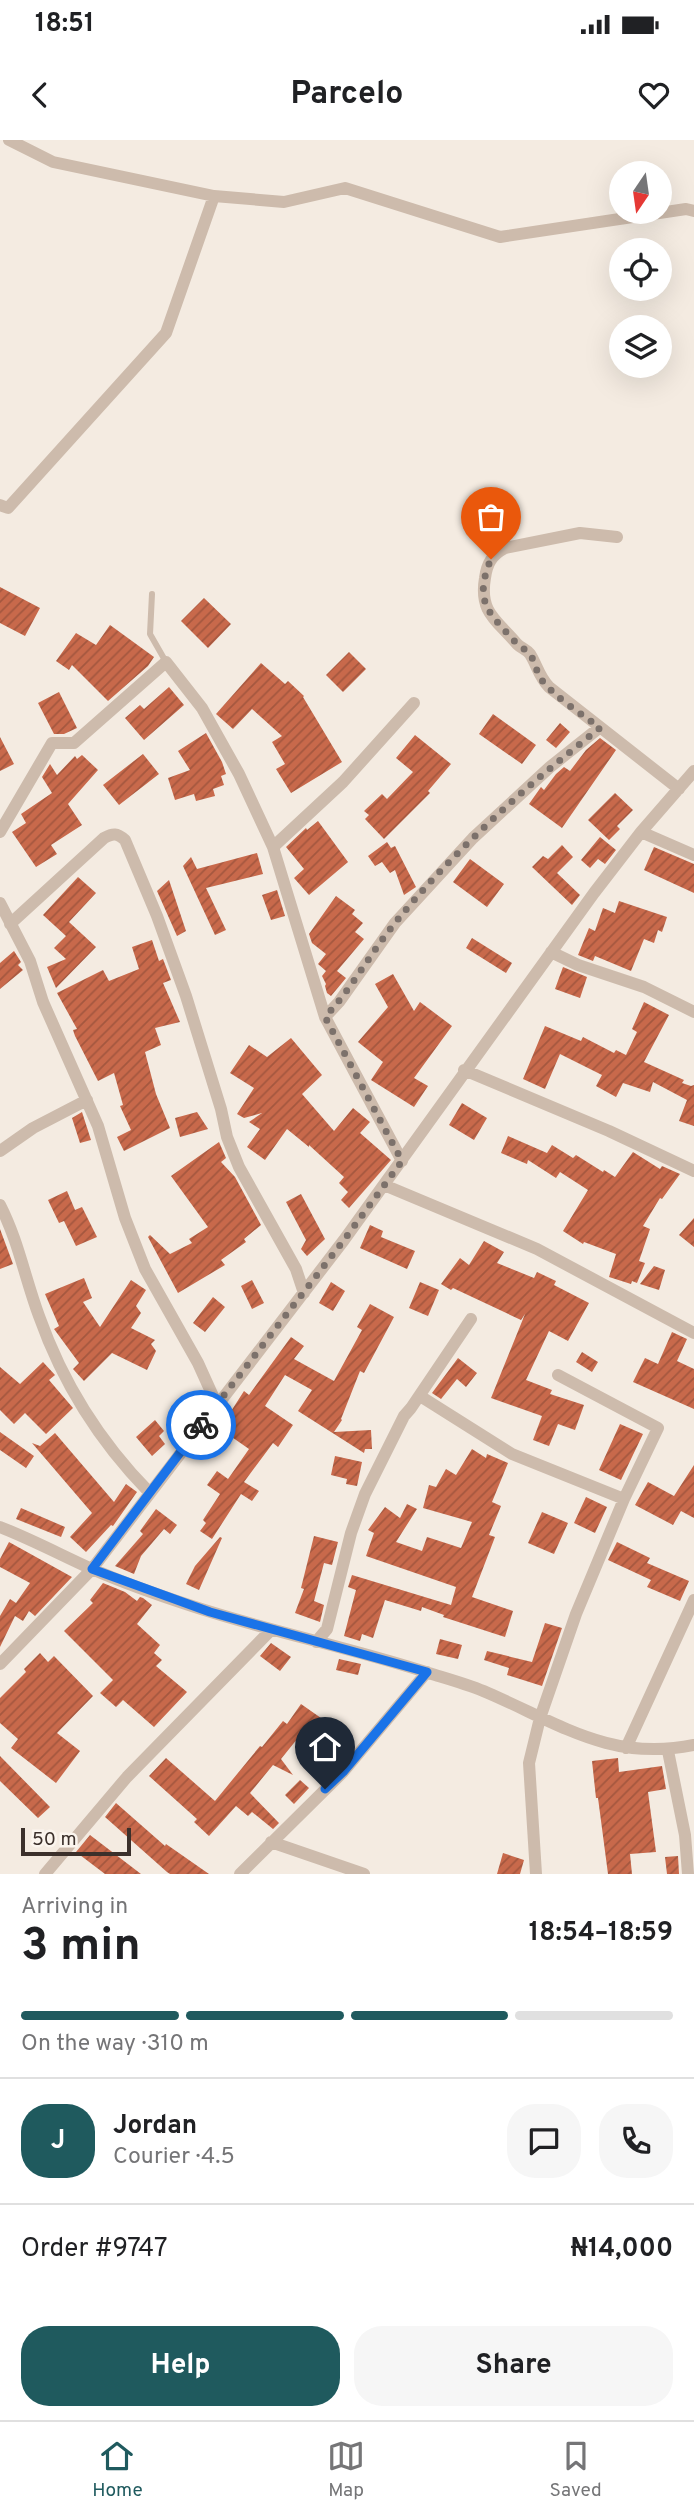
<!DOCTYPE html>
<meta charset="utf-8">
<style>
body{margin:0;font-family:Overpass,sans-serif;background:#f6f6f6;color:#202124;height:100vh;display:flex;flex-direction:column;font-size:26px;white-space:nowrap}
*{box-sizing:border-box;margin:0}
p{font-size:23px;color:#757577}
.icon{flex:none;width:38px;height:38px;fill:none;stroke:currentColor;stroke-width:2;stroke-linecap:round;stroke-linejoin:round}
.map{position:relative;height:1734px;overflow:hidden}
.drawer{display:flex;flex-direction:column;background:#fff;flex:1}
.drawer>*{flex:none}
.needle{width:46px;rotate:193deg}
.tools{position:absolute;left:609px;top:21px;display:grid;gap:14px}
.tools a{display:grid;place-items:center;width:63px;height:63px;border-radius:50%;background:#fff;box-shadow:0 7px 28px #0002;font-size:35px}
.scale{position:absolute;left:21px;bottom:18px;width:110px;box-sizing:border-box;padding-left:7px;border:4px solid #3b302b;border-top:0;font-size:19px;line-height:24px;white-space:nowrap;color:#3b302b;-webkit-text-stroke:5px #fbf5ee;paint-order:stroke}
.pin{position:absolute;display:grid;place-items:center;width:60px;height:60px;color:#fff;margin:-72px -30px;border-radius:50% 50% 50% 0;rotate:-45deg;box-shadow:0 0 7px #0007}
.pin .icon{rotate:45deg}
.courier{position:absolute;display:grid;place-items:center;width:70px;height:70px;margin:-35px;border:5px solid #1a73e8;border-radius:50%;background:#fff;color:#222;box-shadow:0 2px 9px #0007}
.headline em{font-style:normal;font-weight:700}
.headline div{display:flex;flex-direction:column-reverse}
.headline{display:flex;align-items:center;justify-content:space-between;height:119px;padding:0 21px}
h1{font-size:46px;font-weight:700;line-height:52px}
.bar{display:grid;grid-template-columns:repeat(4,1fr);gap:10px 7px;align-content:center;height:84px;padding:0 21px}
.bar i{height:9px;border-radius:5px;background:#e0e0e0}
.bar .selected{background:#1f5a5e}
.bar p{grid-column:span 4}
.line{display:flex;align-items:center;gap:18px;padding:0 21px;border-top:2px solid #e0e0e0}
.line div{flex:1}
.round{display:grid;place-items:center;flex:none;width:74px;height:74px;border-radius:28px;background:#f6f6f6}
.primary-button{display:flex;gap:14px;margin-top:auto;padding:14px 21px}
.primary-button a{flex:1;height:80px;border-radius:28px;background:#1f5a5e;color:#fff;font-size:28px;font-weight:700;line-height:80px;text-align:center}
.primary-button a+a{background:#f6f6f6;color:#202124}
.status{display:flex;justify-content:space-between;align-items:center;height:49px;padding:0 35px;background:#fff;direction:ltr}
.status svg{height:19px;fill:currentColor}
header{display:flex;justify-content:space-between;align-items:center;height:91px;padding:0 21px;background:#fff;font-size:32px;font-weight:700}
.dock{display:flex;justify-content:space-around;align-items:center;height:98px;border-top:2px solid #e0e0e0;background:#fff;font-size:19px;color:#757577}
.dock a{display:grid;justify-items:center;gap:4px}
.dock .selected{color:#1f5a5e}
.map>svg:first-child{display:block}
.building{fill:url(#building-hatch)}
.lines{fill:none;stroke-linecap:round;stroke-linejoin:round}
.service{stroke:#cdbbac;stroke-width:6}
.minor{stroke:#cdbbac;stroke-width:12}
.done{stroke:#7c716b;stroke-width:7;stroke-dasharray:0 12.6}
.route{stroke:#1a73e8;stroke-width:9}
</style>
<div class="status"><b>18:51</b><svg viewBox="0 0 49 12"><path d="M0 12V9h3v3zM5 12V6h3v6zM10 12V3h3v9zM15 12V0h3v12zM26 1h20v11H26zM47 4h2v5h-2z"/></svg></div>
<header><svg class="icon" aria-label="back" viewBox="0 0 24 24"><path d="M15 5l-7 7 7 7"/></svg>Parcelo<svg class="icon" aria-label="heart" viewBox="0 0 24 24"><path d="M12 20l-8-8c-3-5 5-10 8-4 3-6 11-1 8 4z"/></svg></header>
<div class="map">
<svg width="694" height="1734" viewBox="0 0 694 1734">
<defs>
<pattern id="building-hatch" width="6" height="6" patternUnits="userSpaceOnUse" patternTransform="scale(1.75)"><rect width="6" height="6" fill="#c8694b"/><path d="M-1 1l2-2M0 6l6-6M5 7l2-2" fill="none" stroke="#a4573f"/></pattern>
</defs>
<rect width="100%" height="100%" fill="#f4ebe1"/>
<path class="building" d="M0,447L40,468L25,496L0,483Z
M204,458L231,484L208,508L181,481Z
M110,485L154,517L148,526L108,561L72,525L69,530L56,521L76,493L96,505Z
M349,512L366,529L343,552L326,535Z
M261,523L285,544L288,541L304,556L303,557L342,622L291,653L276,629L285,624L272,602L282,596L252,569L233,589L216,574Z
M169,547L184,565L144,600L125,578L140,565L144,569Z
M59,552L77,588L64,594H54L38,563Z
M493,574L536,605L522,624L479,594Z
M560,583L570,592L556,608L546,600Z
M206,593L222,622L226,634L221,636L224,645L213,649L215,656L196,661L194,654L175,660L168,638L190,630L178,611Z
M415,595L451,624L428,651L430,653L384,699L365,679L369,675L364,671L382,654L387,659L413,632L396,618Z
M0,597L14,624L0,631Z
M600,598L616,610L562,688L529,664L541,647L544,650L556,634L564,627L570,631L586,610Z
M143,614L159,634L119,665L103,645Z
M82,615L98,630L68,664L82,685L51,705L57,714L36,727L12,692L26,683L21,674L52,653L42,637L50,624L57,635L75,616L77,619Z
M615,653L633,670L617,686L620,689L609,700L588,680Z
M318,681L348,722L309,755L294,738L304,729L286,707L306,688L307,690Z
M600,697L616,710L605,724L598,719L590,728L581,720Z
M387,702L391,708L395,706L416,747L404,755L395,730L390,733L382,722L375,726L368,716Z
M562,705L573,717L557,733L580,755L572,765L532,727L543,716L548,719Z
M654,707L694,724V753L644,730Z
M257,713L263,734L206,748L226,790L215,795L183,726L191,717L197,729Z
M470,719L504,744L487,767L453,742Z
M78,737L96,753L69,782L96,807L56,848L47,827L66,819L54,808L66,796L43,775Z
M169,740L186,791L177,796L157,751Z
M277,750L285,776L271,780L262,755Z
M336,756L355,770L352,774L363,783L355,792L364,799L337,831L346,838L331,856L327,853L325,846L326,844L322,836L326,831L318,824L326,814L312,803L309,794Z
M619,761L667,777L662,792L658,790L654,803L644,799L631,831L595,816L593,821L578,815L589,788L595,791L603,768L615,773Z
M472,798L512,823L506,833L466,808Z
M152,800L159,821L163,819L171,840L163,843L180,882L155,888L161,905L145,912L156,954L170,988L124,1011L117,997L131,990L120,966L123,965L114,933L98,941L75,896L73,890L77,889L57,853L103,830L109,841L139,829L132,807Z
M14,811L21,822L18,825L23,830L0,849V823Z
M563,827L587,837L580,858L555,849Z
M393,834L414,871L420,862L452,886L414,938L428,946L414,967L371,940L383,922L358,902L388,867L375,844Z
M644,862L669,875L644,922L684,940L682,943L691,946L694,945V986L679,981L687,960L653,942L650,952L623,943L616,957L596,946L602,935L560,914L545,949L523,939L545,886L581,901L583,897L614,913L616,910L626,915L637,892L632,889Z
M291,898L322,935L302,954L334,991L353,968L370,982L360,993L391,1020L349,1068L341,1060L348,1052L339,1043L344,1037L309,1005V1007L287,989L265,1020L247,1007L260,989L249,982L262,973L244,978L237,974L254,948L230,933L249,905L267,917Z
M462,963L487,978L474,1000L449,985Z
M82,972L91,1000L80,1003L72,978Z
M197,972L208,989L180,997L175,978Z
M508,996L547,1013L552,1005L573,1018L576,1015L603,1032L604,1030L615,1037L633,1012L660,1029L662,1026L680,1034L662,1059L660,1058L643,1086L650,1089L639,1121L645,1123L637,1143L632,1141L631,1144L609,1137L616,1114L584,1102L583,1104L563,1091L588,1050L560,1032L556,1038L528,1020L527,1024L501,1013Z
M219,1002L226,1018L221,1022L235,1037L261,1085L244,1099L246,1102L221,1120L225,1125L178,1153L148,1097L150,1095L170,1114L192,1103L189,1099L208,1087L171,1036Z
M67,1051L75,1070L82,1067L97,1097L76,1106L64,1081L59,1083L48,1060Z
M301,1054L325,1099L307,1116L301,1109L306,1100L286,1062Z
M694,1078V1107L679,1095Z
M370,1085L383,1091L381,1097L415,1111L407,1129L360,1108Z
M0,1089L13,1124L0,1129Z
M484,1101L504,1112L497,1123L534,1138L537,1132L556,1141L554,1145L589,1163L568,1201L549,1191L526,1240L552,1250L550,1254L584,1265L575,1290L558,1284L549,1306L533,1300L542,1276L491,1258L525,1174L521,1180L453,1148L451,1150L441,1144L460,1118L469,1125Z
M654,1126L665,1130L659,1150L640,1144Z
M84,1138L92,1158L83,1162L100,1187L131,1140L146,1150L136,1166L141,1173L131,1188L155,1200L151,1204L156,1211L147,1230L112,1213L84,1241L73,1229L79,1223L54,1189L59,1186L45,1154Z
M252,1140L264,1163L252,1169L241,1146Z
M331,1142L345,1151L333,1171L319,1163Z
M420,1142L439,1150L428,1176L409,1168Z
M213,1157L225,1167L205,1192L193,1183Z
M370,1164L394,1177L364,1233L360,1231L341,1279L342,1280L334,1292L371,1290L372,1309H365L364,1313L298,1271L312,1250L285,1235L265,1266L293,1285L278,1307L273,1303L244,1342L259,1351L252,1361L241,1354L212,1399L200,1391L206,1383L203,1380L220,1354L207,1345L217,1331L228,1339L249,1309L216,1286L225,1274L228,1276L244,1251L249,1255L291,1197L304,1206L294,1219L334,1241L362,1190L357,1187Z
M672,1192L687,1199L677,1221L694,1229V1269L633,1242L645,1218L658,1224Z
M582,1212L598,1222L592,1232L576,1222Z
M458,1218L477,1233L466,1247L457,1239L441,1259L432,1253Z
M43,1222L55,1235L49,1240L73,1268L46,1294L25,1273L14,1284L0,1270V1227L20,1244Z
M155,1280L164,1291L159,1296L165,1304L152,1316L136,1297Z
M620,1284L643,1294L621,1340L599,1330Z
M0,1292L34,1316L26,1328L0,1310Z
M55,1293L114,1362L126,1344L137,1352L113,1386L111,1385L86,1412L70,1397L92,1373L32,1303L40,1306Z
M472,1309L486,1318L487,1314L508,1323L492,1362L501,1366L489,1395L495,1397L472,1457L513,1471L505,1497L443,1477L444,1475L422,1467L421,1471L385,1460L373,1498L362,1494L360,1501L344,1496L356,1450L348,1447L352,1435L451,1465L456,1447L366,1416L374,1393L368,1390L385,1367L400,1378L407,1364L417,1369L396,1402L422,1411L427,1397L461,1408L472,1382L423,1368L429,1345L436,1347L446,1329L456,1335Z
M335,1316L362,1322L357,1346L346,1344L347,1339L331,1335Z
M694,1325V1378L681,1371L673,1385L635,1365L648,1342L674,1356Z
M586,1357L607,1367L595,1393L574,1383Z
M21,1368L65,1387L61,1397L16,1379Z
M156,1369L177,1385L170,1394L164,1389L141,1416L134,1434L115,1426L143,1394L140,1391Z
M542,1372L568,1383L554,1414L528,1403Z
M314,1396L338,1402L332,1425L324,1423L314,1461L324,1465L320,1482L295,1473L304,1449L301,1448Z
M220,1397L222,1398L199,1450L186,1444L195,1426Z
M9,1402L72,1437L35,1476L29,1471L23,1481L15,1476L0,1507V1476L10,1459L16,1463L30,1443L0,1427V1419Z
M617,1402L650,1418L647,1423L689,1441L680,1461L647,1447L651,1440L608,1420Z
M103,1443L125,1452L137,1461L140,1457L143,1458L152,1465L137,1484L160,1505L154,1513L162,1520L156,1526L187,1552L154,1587L123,1560L116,1567L100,1553L113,1540L64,1491L93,1463L90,1460Z
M545,1483L562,1488L542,1546L507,1535L509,1528L484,1520L487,1511L532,1522Z
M440,1499L462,1505L458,1519L436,1514Z
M271,1503L291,1517L280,1531L260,1516Z
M40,1513L48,1522L54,1516L93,1556L57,1593L80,1611L56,1643L11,1608L18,1599L0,1583V1558L26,1532L24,1529Z
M339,1519L361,1524L358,1535L336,1530Z
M301,1564L341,1592L327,1612L302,1593L281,1619L293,1635L273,1625L250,1653L279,1683L273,1689L252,1672L248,1676L236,1666L209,1696L194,1682L197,1679L149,1636L166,1618L215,1661L260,1606L262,1607L283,1581L287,1584Z
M0,1616L50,1667L38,1678L0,1641Z
M618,1618L619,1632L662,1626L666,1649L648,1652L656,1712L630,1714L632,1734H608L598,1658H596L592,1621Z
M300,1640L309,1648L294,1664L285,1655Z
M116,1663L165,1706L166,1704L209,1734H170L167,1732L105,1677Z
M90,1695L141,1734H105L76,1712Z
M503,1713L524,1720L520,1734H497Z
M678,1716L679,1734H667L665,1717Z"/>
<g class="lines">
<path class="service" d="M152,454L150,494L166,522"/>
<path class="minor" d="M9,0L53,22L214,56L284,62L345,48L500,97L686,69L694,71
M0,365L8,368L166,193L214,56
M617,397L580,393L505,408C492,415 487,423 485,438C479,473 497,480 517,504C521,508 526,509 530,514C537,525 539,537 549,547L679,649
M0,692L52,603H74L166,522L202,568L239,634L273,707L325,877L402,1021
M641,692L694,715
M273,707L343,642L414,563
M0,763L30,821L43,862L98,986L125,1078L145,1129L198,1223L217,1265
M10,784L104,698C113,693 117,693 125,700L157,776L186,856L221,969L227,997L239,1027L296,1129L304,1153
M551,812L578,825L644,847L694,872
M325,877L339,862L395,783L473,698L550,627L599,588
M464,930L609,991L694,1031
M0,1011L33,988L87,960
M384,1045L537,1109L694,1193
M0,1065C18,1100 25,1138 39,1176C62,1241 100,1302 149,1352
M420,1256L512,1314L624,1359
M0,1387C31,1399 61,1415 92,1429C124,1443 158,1455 192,1466C271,1492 353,1508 432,1534C451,1540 470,1545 488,1553C560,1584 611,1622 694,1605
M316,1502L327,1489L351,1393L365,1354L404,1276L411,1268L471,1179
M0,1524L92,1429L344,1100L594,753L641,692L694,631
M626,1608L694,1460
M668,1611L685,1695L688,1734
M271,1702L364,1734
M45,1734L127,1637L271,1490
M240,1734L343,1632L427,1532
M536,1734L529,1623L540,1578L576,1474L624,1359L658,1288L558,1235"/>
</g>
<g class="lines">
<path class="done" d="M201,1285L344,1100L402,1021L325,877C352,848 370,814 395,783C454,710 526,646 600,588C583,575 553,556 541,539C536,531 535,522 530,514C527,509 521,509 517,504C491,474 472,464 491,419"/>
<path class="route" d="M201,1285L92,1429L210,1472L427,1532L343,1632L325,1649"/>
</g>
</svg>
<div class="tools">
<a><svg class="needle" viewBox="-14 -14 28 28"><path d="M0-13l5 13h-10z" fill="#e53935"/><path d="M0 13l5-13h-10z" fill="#757577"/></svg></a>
<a><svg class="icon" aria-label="locate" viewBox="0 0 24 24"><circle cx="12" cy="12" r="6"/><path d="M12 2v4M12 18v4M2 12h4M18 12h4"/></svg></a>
<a><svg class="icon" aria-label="layers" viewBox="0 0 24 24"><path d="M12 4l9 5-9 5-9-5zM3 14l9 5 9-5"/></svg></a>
</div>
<div class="scale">50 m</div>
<div class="pin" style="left:491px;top:419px;background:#ea580c"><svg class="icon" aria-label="bag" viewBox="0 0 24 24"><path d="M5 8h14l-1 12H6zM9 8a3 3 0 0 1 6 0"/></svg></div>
<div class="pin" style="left:325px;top:1649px;background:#1f2937"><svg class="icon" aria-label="home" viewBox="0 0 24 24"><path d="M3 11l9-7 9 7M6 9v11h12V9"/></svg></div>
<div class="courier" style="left:201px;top:1285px"><svg class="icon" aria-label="bike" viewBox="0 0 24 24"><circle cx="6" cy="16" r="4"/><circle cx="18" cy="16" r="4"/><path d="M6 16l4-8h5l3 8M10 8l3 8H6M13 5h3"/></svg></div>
</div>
<section class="drawer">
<div class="headline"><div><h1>3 min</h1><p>Arriving in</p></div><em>18:54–18:59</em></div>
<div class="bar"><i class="selected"></i><i class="selected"></i><i class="selected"></i><i></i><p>On the way · 310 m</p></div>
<div class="line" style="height:126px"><b class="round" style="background:#1f5a5e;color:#fff">J</b><div><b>Jordan</b><p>Courier · 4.5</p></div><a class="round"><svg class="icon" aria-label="chat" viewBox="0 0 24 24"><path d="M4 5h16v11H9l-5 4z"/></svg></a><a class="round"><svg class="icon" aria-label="phone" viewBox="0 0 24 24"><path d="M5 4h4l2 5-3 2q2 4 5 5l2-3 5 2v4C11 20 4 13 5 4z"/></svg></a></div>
<div class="line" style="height:91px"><div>Order #9747</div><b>₦14,000</b></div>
<div class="primary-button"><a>Help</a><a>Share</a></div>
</section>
<nav class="dock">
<a class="selected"><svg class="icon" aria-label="home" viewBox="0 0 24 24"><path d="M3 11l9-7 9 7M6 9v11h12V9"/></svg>Home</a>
<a><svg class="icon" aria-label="map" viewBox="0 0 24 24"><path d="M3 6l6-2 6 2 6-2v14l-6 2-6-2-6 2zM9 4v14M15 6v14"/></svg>Map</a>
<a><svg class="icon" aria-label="saved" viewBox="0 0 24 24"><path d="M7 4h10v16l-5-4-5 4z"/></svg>Saved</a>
</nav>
